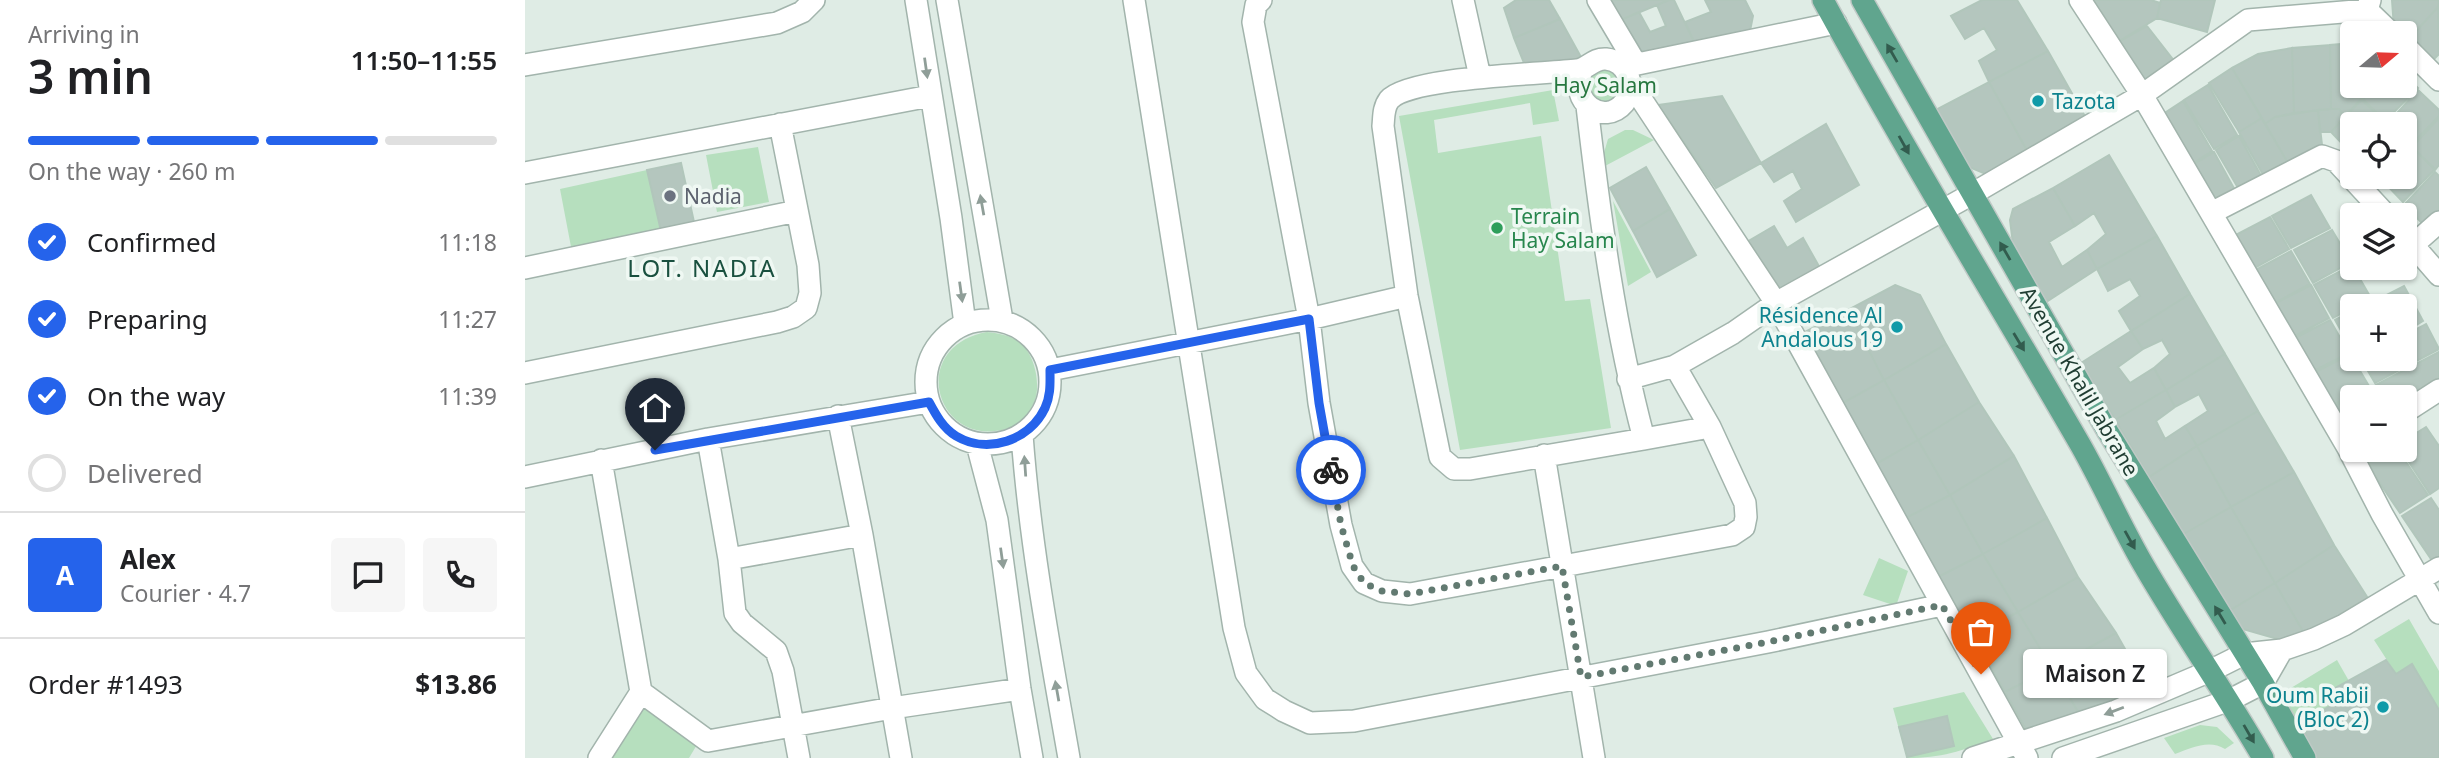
<!DOCTYPE html>
<meta charset="utf-8">
<style>
body{margin:0;font-family:"Noto Sans",sans-serif;background:#f6f6f6;color:#202124;height:100vh;display:flex;flex-direction:column;font-size:26px;white-space:nowrap}
*{box-sizing:border-box;margin:0}
p{font-size:23px;color:#757577}
.icon{flex:none;width:38px;height:38px;fill:none;stroke:currentColor;stroke-width:2;stroke-linecap:round;stroke-linejoin:round}
.map{position:relative;flex:1;overflow:hidden}
.drawer{display:flex;flex-direction:column;background:#fff;width:525px}
.drawer>*{flex:none}
.needle{width:46px;rotate:71deg}
.buttons{position:absolute;left:1815px;top:21px;display:grid;gap:14px}
.buttons a{display:grid;place-items:center;width:77px;height:77px;border-radius:7px;background:#fff;box-shadow:0 2px 5px #0004;font-size:35px}
.pin{position:absolute;display:grid;place-items:center;width:60px;height:60px;color:#fff;margin:-72px -30px;border-radius:50% 50% 50% 0;rotate:-45deg;box-shadow:0 0 7px #0007}
.pin .icon{rotate:45deg}
.courier{position:absolute;display:grid;place-items:center;width:70px;height:70px;margin:-35px;border:5px solid #2563eb;border-radius:50%;background:#fff;color:#222;box-shadow:0 2px 9px #0007}
.bubble{position:absolute;height:49px;border-radius:7px;background:#fff;box-shadow:0 2px 5px #0004;font-size:23px;font-weight:600;line-height:49px;text-align:center}
.overview em{font-style:normal;font-weight:600}
.overview div{display:flex;flex-direction:column-reverse}
.overview{display:flex;align-items:center;justify-content:space-between;height:119px;padding:0 28px}
h1{font-size:46px;font-weight:600;line-height:52px}
.bar{display:grid;grid-template-columns:repeat(4,1fr);gap:10px 7px;align-content:center;height:84px;padding:0 28px}
.bar i{height:9px;border-radius:5px;background:#e0e0e0}
.bar .on{background:#2563eb}
.bar p{grid-column:span 4}
.line{display:flex;align-items:center;gap:18px;padding:0 28px;border-top:2px solid #e0e0e0}
.line div{flex:1}
.round{display:grid;place-items:center;flex:none;width:74px;height:74px;border-radius:7px;background:#f6f6f6}
ol{padding:0 28px;list-style:none}
li{display:flex;align-items:center;gap:21px;height:77px}
li p{margin-inline-start:auto}
li .icon{padding:7px;border-radius:50%;background:#2563eb;color:#fff;stroke-width:4}
li:last-child{color:#757577}
li i{width:38px;height:38px;border:4px solid #e0e0e0;border-radius:50%}
main{display:flex;flex:1;min-height:0}
.map>svg:first-child{display:block}
.green{fill:#b6dfbe}
.building{fill:#b4c6be;stroke:#b1c6bb;stroke-width:2}
.lines{fill:none;stroke-linecap:round;stroke-linejoin:round}
.minor-casing{stroke:#a2b4ac;stroke-width:24}
.primary-casing{stroke:#c0c9c6;stroke-width:24}
.minor{stroke:#fff;stroke-width:21}
.primary{stroke:#60a58e;stroke-width:21}
.oneway{fill:#325c4e}
.oneway2{fill:#8f9e98}
.done{stroke:#627a71;stroke-width:7;stroke-dasharray:0 12.6}
.route{stroke:#2563eb;stroke-width:9}
.culture-dot{fill:#0f9aa8;stroke:#eff8f3;stroke-width:2.5}
.worship-dot{fill:#6b7280;stroke:#eff8f3;stroke-width:2.5}
.leisure-dot{fill:#2e9e5b;stroke:#eff8f3;stroke-width:2.5}
.labels{text-anchor:middle;dominant-baseline:central;stroke-width:7;stroke-linejoin:round;paint-order:stroke}
.park-label{font-size:21px;fill:#26773f;stroke:#eff8f3}
.culture-label{font-size:21px;fill:#0d838f;stroke:#eff8f3;text-anchor:end}
.worship-label{font-size:21px;fill:#5b616d;stroke:#eff8f3;text-anchor:start}
.leisure-label{font-size:21px;fill:#27864d;stroke:#eff8f3;text-anchor:start}
.street-label{font-size:21px;fill:#1f3d32;stroke:#eff8f3}
.quarter-label{font-size:24px;letter-spacing:2px;fill:#19503f;stroke:#eff8f3}
</style>
<main>
<section class="drawer">
<div class="overview"><div><h1>3 min</h1><p>Arriving in</p></div><em>11:50–11:55</em></div>
<div class="bar"><i class="on"></i><i class="on"></i><i class="on"></i><i></i><p>On the way · 260 m</p></div>
<ol>
<li><svg class="icon" aria-label="check" viewBox="0 0 24 24"><path d="M5 12l5 5 9-10"/></svg>Confirmed<p>11:18</p></li>
<li><svg class="icon" aria-label="check" viewBox="0 0 24 24"><path d="M5 12l5 5 9-10"/></svg>Preparing<p>11:27</p></li>
<li><svg class="icon" aria-label="check" viewBox="0 0 24 24"><path d="M5 12l5 5 9-10"/></svg>On the way<p>11:39</p></li>
<li><i></i>Delivered</li>
</ol>
<div class="line" style="height:126px"><b class="round" style="background:#2563eb;color:#fff">A</b><div><b>Alex</b><p>Courier · 4.7</p></div><a class="round"><svg class="icon" aria-label="chat" viewBox="0 0 24 24"><path d="M4 5h16v11H9l-5 4z"/></svg></a><a class="round"><svg class="icon" aria-label="phone" viewBox="0 0 24 24"><path d="M5 4h4l2 5-3 2q2 4 5 5l2-3 5 2v4C11 20 4 13 5 4z"/></svg></a></div>
<div class="line" style="height:91px"><div>Order #1493</div><b>$13.86</b></div>
</section>
<div class="map">
<svg width="1914" height="758" viewBox="0 0 1914 758">
<rect width="100%" height="100%" fill="#dfece5"/>
<path class="green" d="M1071,65L1100,75L1090,105L1066,102L1059,78Z
M1028,90L1034,121L1008,125L1005,103L909,120L913,153L1016,136L1040,301L1065,299L1086,428L935,450L874,116Z
M1100,130H1108L1129,140L1080,166L1078,156L1083,139Z
M233,147L244,202L192,212L181,155Z
M122,170L136,231L47,252L35,189Z
M1088,201L1126,272L1103,286Z
M462,332C472,333 484,335 493,341C509,352 516,382 510,400C502,419 491,429 470,431C408,438 386,346 462,332Z
M1354,558L1383,571L1371,606L1338,595Z
M1884,619L1914,671V710L1886,665L1871,674L1849,640Z
M1812,660L1824,681L1805,691L1811,703L1782,719L1780,743L1757,702L1761,691Z
M1439,692L1468,739C1437,751 1416,758 1382,758L1368,708Z
M118,703L173,743L164,758H85Z
M1675,725L1692,727L1709,743L1700,749C1684,739 1666,748 1650,754L1639,738Z"/>
<path class="building" d="M991,0H1024L1035,19L989,38L979,8Z
M1078,0H1144L1091,22Z
M1144,0H1149L1171,46L1113,59L1091,22L1114,12L1125,32L1141,26L1132,5Z
M1180,0H1220L1228,16L1224,36L1171,46L1160,22L1186,12Z
M1457,0H1492L1523,51L1464,82L1454,61L1472,50L1459,28L1440,39L1426,16Z
M1566,0H1626L1635,3L1632,18L1591,43Z
M1636,0H1690L1682,32L1632,18Z
M1867,0H1914L1913,7L1883,40L1880,33H1875L1869,28Z
M1913,7L1914,54L1905,63L1883,40Z
M1035,19L1056,57L1037,66L1001,68L989,38Z
M1622,26L1650,62L1619,84L1591,43Z
M1827,43V86H1850L1820,117L1814,109H1806L1805,45Z
M1805,45L1806,109L1769,113L1767,48Z
M1767,48L1769,113L1750,117L1740,124L1707,68L1733,54Z
M1523,51L1562,120L1504,154L1464,82Z
M1707,68L1737,118L1714,132L1684,83Z
M1880,76L1893,88L1860,121L1838,99L1850,86H1880Z
M1464,82L1504,154L1463,175L1437,164L1407,112Z
M1683,85L1712,135L1689,149L1659,100Z
M1893,90L1914,110V116L1885,146L1880,140V124L1863,123Z
M1197,96L1236,163L1191,188L1133,105Z
M1836,99L1860,122L1858,124H1827V154L1806,132Z
M1658,101L1687,151L1664,166L1635,116Z
M1806,109H1814L1820,117L1806,132H1795L1793,110Z
M1793,110L1797,145L1763,163L1740,124L1750,117Z
M1737,118L1763,163L1740,178L1714,132Z
M1914,118V165L1910,170L1887,147Z
M1301,124L1334,185L1271,222L1259,201L1277,189L1268,171L1249,182L1236,163Z
M1714,136L1739,181L1716,193L1691,150Z
M1886,146L1910,169L1878,202L1856,179L1858,177H1880V153Z
M1689,152L1712,194L1690,207L1666,166Z
M1584,155L1632,236L1572,269L1562,250L1581,234L1569,213L1550,226L1528,188Z
M156,163L169,222L136,231L122,170Z
M1121,167L1145,209L1108,231L1085,188Z
M1910,172L1914,176V215L1902,228L1879,205Z
M1528,188L1550,226L1524,242L1537,267L1562,250L1572,269L1518,304L1489,252L1485,220L1488,209Z
M1786,195L1805,228L1766,248L1747,216Z
M1145,209L1171,255L1132,277L1108,231Z
M1745,217L1764,249L1726,270L1707,237Z
M1249,226L1262,248L1278,238L1295,268L1253,291L1220,243Z
M1807,230L1826,262L1788,283L1769,250Z
M1632,236L1665,294L1606,331L1594,311L1615,296L1605,279L1583,291L1572,269Z
M1766,251L1785,284L1746,305L1727,272Z
M1827,265L1846,298L1808,318L1789,285Z
M1370,285L1395,295L1421,344L1359,380L1323,310Z
M1786,285L1804,318L1766,338L1747,305Z
M1879,286L1898,321L1880,332V306H1848L1846,303Z
M1665,294L1700,354L1641,390L1629,368L1645,354L1637,340L1618,349L1606,331Z
M1323,310L1359,380L1318,403L1278,333Z
M1827,311V350L1810,320Z
M1805,320L1824,353L1785,373L1766,340Z
M1901,324L1914,349L1850,383L1836,359H1880V335Z
M1606,331L1618,349L1593,367L1605,383L1629,368L1641,390L1590,420L1556,363Z
M1421,344L1454,402L1393,440L1359,380Z
M1914,352V384L1880,403V397H1858L1851,385Z
M1700,354L1733,411L1672,446L1660,426L1683,411L1674,394L1650,407L1641,390Z
M1825,354L1844,386L1806,406L1787,374Z
M1359,380L1393,440L1351,464L1318,403Z
M1845,387L1851,397H1827V439L1806,408Z
M1641,390L1650,407L1631,421L1640,439L1660,426L1672,446L1624,477L1590,420Z
M1454,402L1489,456L1425,495L1393,440Z
M1733,411L1769,472L1706,507L1672,446Z
M1901,427L1914,446V488L1905,494L1876,450H1880V440Z
M1393,440L1425,495L1381,518L1351,464Z
M1672,446L1706,507L1657,535L1624,477Z
M1864,450H1873L1903,495L1875,513L1842,464Z
M1489,456L1522,518L1458,554L1425,495Z
M1769,472L1809,545L1750,583L1706,507Z
M1425,495L1458,554L1413,577L1381,518Z
M1906,498L1914,510V563L1910,565L1877,516Z
M1706,507L1750,583L1704,611L1657,535Z
M1522,518L1553,577L1493,612L1458,554Z
M1809,545L1844,600L1809,621L1779,633L1750,583Z
M1458,554L1493,612L1448,636L1413,577Z
M1553,577L1591,633L1527,668L1493,612Z
M1750,583L1779,633L1756,640L1714,628L1704,611Z
M1493,612L1527,668L1480,692L1448,636Z
M1591,633L1617,679L1614,689L1600,699L1555,715L1527,668Z
M1861,660L1871,674L1887,664L1914,710V758H1788L1780,743L1782,719L1811,703L1805,691Z
M1527,668L1555,715L1503,733L1480,692Z
M1422,716L1429,746L1382,757L1374,727Z"/>
<g class="lines">
<g class="minor-casing">
<path id="minor" d="M391,0L426,218L440,324
M422,0L477,320
M609,0L709,628L721,673L740,699L759,711L785,723L829,721L1243,642L1417,605
M736,0L731,5L728,22L784,319L794,403L816,525L827,566L839,583L857,591L885,594L1207,535L1219,527L1221,517L1220,503L1185,427L1150,366
M938,0L955,77
M1073,0L1111,64
M1555,0L1617,95L1686,213L1823,448L1857,514L1914,613
M1842,10L1866,33
M1880,46L1914,80
M0,65L252,23L277,12L289,0
M1098,67L1311,23
M1057,70C1043,102 1079,127 1099,103C1112,87 1103,61 1081,59C1068,58 1063,69 1052,70C1018,74 883,77 864,100C858,108 859,117 858,126L882,296L915,457L929,469H945L1119,439C1090,330 1075,218 1062,106
M1105,82L1251,303L1502,758
M0,173L405,96
M1686,213L1797,156L1811,161L1861,215
M1880,236L1914,275
M1888,245L1914,222
M0,268L272,211
M401 382a62 62 0 1 1 124 0a62 62 0 1 1-124 0Z
M525,370L784,319L882,296
M0,373L252,322L268,317L281,308L285,293L283,265L255,124
M1103,379L1150,366L1208,333L1251,303L1447,194L1617,95L1723,20L1842,10L1845,0
M1880,412L1914,390
M313,416L337,535L376,758
M497,435C505,544 525,650 544,758
M183,439L204,559L210,613L217,623L251,651L258,671L274,758
M1119,439L1185,427
M452,444L472,520L495,689L507,758
M1019,455L1069,758
M76,460L116,692
M0,477L183,439L404,402
M204,559L337,535
M74,758L116,692L183,741L367,708L495,689
M1448,758L1591,711L1685,671L1719,654L1757,650L1789,639L1819,625L1914,568
M1538,758L1705,700L1738,683L1757,650"/>
</g>
<g class="primary-casing">
<path id="primary" d="M1298,0C1380,151 1470,297 1556,446C1578,485 1596,526 1618,564C1656,630 1700,692 1738,758
M1337,0L1583,432L1738,683L1780,758"/>
</g>
<use href="#minor" class="minor"/>
<use href="#primary" class="primary"/>
</g>
<defs><path id="oneway-solid" d="M-6-.8H1V-3.2L6.5 0L1 3.2V.8H-6Z" transform="scale(1.75)"/></defs>
<g class="oneway">
<use href="#oneway-solid" transform="translate(1367 53) rotate(-120)"/>
<use href="#oneway-solid" transform="translate(1379 145) rotate(61)"/>
<use href="#oneway-solid" transform="translate(1480 251) rotate(-120)"/>
<use href="#oneway-solid" transform="translate(1494 342) rotate(59)"/>
<use href="#oneway-solid" transform="translate(1605 540) rotate(61)"/>
<use href="#oneway-solid" transform="translate(1695 615) rotate(-121)"/>
<use href="#oneway-solid" transform="translate(1724 734) rotate(60)"/>
</g>
<g class="oneway2">
<use href="#oneway-solid" transform="translate(401 68) rotate(82)"/>
<use href="#oneway-solid" transform="translate(457 205) rotate(-100)"/>
<use href="#oneway-solid" transform="translate(436 292) rotate(82)"/>
<use href="#oneway-solid" transform="translate(500 466) rotate(-94)"/>
<use href="#oneway-solid" transform="translate(477 558) rotate(82)"/>
<use href="#oneway-solid" transform="translate(532 691) rotate(-100)"/>
<use href="#oneway-solid" transform="translate(1589 711) rotate(159)"/>
</g>
<g class="lines">
<path class="done" d="M806,470L816,525L828,566L839,583L857,591L885,594L1037,566L1056,677L1243,642L1417,605L1456,674"/>
<path class="route" d="M130,450L404,402C411,415 418,428 431,436C463,455 505,440 520,408C526,395 525,383 525,370L784,319L794,403L806,470"/>
</g>
<g class="culture-dot">
<circle cx="1513" cy="101" r="7"/>
<circle cx="1372" cy="327" r="7"/>
<circle cx="1858" cy="707" r="7"/>
</g>
<circle class="worship-dot" cx="145" cy="196" r="7"/>
<circle class="leisure-dot" cx="972" cy="228" r="7"/>
<g class="labels">
<g class="park-label">
<text x="1080" y="85">Hay Salam</text>
</g>
<g class="culture-label">
<text x="1527" y="101" text-anchor="start">Tazota</text>
<text x="1358" y="315">Résidence Al<tspan x="1358" dy="24">Andalous 19</tspan></text>
<text x="1844" y="695">Oum Rabii<tspan x="1844" dy="24">(Bloc 2)</tspan></text>
</g>
<g class="worship-label">
<text x="159" y="196">Nadia</text>
</g>
<g class="leisure-label">
<text x="986" y="216">Terrain<tspan x="986" dy="24">Hay Salam</tspan></text>
</g>
<g class="street-label">
<text transform="translate(1555 381) rotate(60)">Avenue Khalil Jabrane</text>
</g>
<g class="quarter-label">
<text x="177" y="267">LOT. NADIA</text>
</g>
</g>
</svg>
<div class="buttons">
<a><svg class="needle" viewBox="-14 -14 28 28"><path d="M0-13l5 13h-10z" fill="#e53935"/><path d="M0 13l5-13h-10z" fill="#757577"/></svg></a>
<a><svg class="icon" aria-label="locate" viewBox="0 0 24 24"><circle cx="12" cy="12" r="6"/><path d="M12 2v4M12 18v4M2 12h4M18 12h4"/></svg></a>
<a><svg class="icon" aria-label="layers" viewBox="0 0 24 24"><path d="M12 4l9 5-9 5-9-5zM3 14l9 5 9-5"/></svg></a>
<a>+</a>
<a>−</a>
</div>
<div class="pin" style="left:1456px;top:674px;background:#ea580c"><svg class="icon" aria-label="bag" viewBox="0 0 24 24"><path d="M5 8h14l-1 12H6zM9 8a3 3 0 0 1 6 0"/></svg></div>
<div class="pin" style="left:130px;top:450px;background:#1f2937"><svg class="icon" aria-label="home" viewBox="0 0 24 24"><path d="M3 11l9-7 9 7M6 9v11h12V9"/></svg></div>
<div class="courier" style="left:806px;top:470px"><svg class="icon" aria-label="bike" viewBox="0 0 24 24"><circle cx="6" cy="16" r="4"/><circle cx="18" cy="16" r="4"/><path d="M6 16l4-8h5l3 8M10 8l3 8H6M13 5h3"/></svg></div>
<div class="bubble" style="left:1498px;top:649px;width:144px">Maison Z</div>
</div>
</main>
